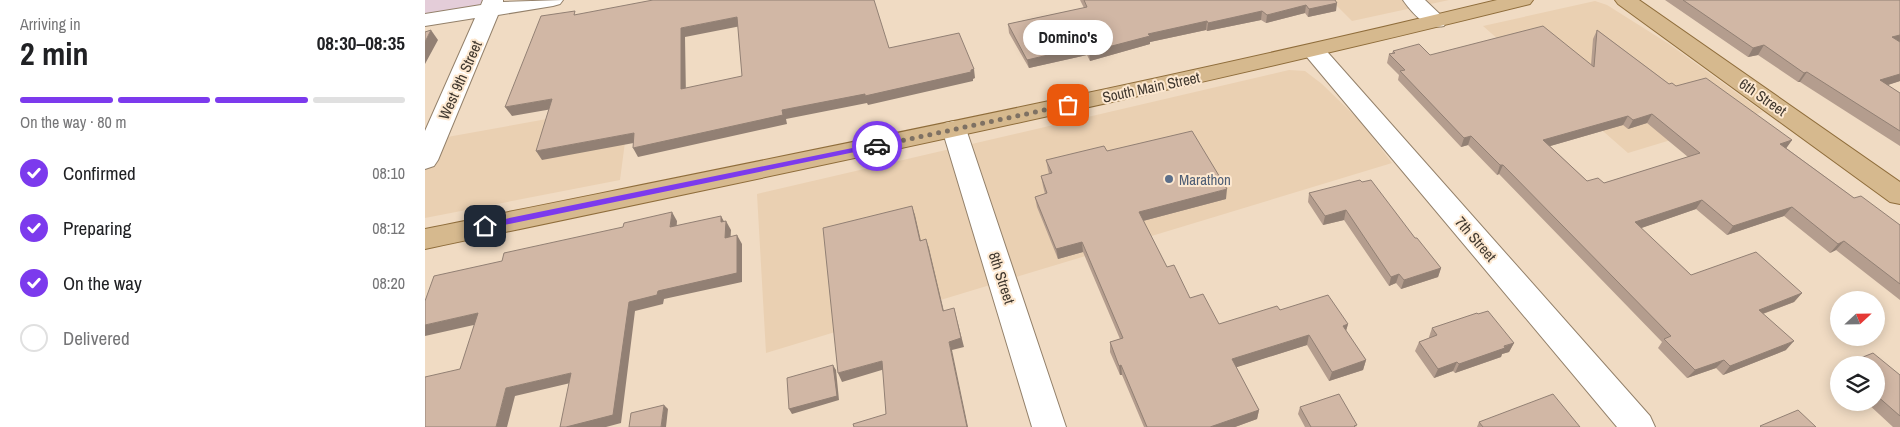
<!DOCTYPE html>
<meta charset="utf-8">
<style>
body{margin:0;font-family:"Archivo Narrow",sans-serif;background:#f6f6f6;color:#202124;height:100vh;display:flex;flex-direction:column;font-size:19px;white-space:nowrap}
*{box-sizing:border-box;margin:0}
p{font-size:16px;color:#757577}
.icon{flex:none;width:28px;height:28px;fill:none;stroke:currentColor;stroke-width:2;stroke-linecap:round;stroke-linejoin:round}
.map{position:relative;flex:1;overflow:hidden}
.details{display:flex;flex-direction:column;background:#fff;width:425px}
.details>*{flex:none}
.needle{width:32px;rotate:68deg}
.fabs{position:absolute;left:1405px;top:291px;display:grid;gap:10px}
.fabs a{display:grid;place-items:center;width:55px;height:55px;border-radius:50%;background:#fff;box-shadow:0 2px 12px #0003;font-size:25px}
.pin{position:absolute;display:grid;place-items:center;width:42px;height:42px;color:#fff;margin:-21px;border-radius:10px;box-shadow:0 2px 8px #0006}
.courier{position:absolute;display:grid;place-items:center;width:50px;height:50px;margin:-25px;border:4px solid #7c3aed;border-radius:50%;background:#fff;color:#222;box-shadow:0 1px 6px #0007}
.bubble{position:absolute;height:35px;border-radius:18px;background:#fff;box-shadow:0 2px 12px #0003;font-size:16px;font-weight:700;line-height:35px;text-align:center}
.summary em{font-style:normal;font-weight:700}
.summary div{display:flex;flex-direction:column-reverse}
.summary{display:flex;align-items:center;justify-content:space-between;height:85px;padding:0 20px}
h1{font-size:32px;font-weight:700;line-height:38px}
.bar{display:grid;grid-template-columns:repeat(4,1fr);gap:8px 5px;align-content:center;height:60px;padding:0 20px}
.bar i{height:6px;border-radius:4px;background:#e0e0e0}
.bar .current{background:#7c3aed}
.bar p{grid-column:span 4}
ol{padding:0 20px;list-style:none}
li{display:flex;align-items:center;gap:15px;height:55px}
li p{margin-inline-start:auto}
li .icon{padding:5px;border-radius:50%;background:#7c3aed;color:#fff;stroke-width:4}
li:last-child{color:#757577}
li i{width:28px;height:28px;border:2px solid #e0e0e0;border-radius:50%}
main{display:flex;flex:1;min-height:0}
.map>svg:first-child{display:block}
.built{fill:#ead0b2}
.education{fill:#e4cdd9}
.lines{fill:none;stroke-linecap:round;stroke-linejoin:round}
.minor-casing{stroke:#93806a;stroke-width:2}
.major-casing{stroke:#8f6d3b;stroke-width:2}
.minor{fill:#fff;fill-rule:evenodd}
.major{fill:#d6b98e;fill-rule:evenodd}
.wall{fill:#b49d8e;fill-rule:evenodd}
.shaded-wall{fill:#928074}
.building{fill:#d1b7a5;stroke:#928074;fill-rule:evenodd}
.route{fill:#7c3aed}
.done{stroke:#7e7163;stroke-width:5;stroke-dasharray:0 9}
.service-dot{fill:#5c6f8a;stroke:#fde8d0;stroke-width:2}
.labels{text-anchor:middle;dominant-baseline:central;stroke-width:4;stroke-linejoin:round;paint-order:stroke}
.street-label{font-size:15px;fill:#40382f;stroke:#fde8d0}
.service-label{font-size:15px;fill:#4e5e75;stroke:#fde8d0;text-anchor:start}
</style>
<main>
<section class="details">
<div class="summary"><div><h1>2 min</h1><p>Arriving in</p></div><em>08:30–08:35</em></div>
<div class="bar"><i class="current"></i><i class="current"></i><i class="current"></i><i></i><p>On the way · 80 m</p></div>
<ol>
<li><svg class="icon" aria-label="check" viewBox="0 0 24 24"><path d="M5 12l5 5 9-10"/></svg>Confirmed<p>08:10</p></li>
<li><svg class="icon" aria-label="check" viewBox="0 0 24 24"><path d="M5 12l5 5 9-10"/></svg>Preparing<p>08:12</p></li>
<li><svg class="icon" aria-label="check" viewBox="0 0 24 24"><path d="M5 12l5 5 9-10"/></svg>On the way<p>08:20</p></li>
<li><i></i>Delivered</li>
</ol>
</section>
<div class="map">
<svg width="1475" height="427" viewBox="0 0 1475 427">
<rect width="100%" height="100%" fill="#f0dbc3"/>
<path class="built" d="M906,0H1024L927,21Z
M1170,1L1182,5L1244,44L1338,112L1203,153L1058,26Z
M864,70L880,71L897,84L936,122L967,163L341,353L332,194Z
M205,104L195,180L0,218V141Z"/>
<path class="education" d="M0,0H68L65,10L0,20Z"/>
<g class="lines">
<g class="minor-casing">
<path id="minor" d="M58,0H78V2L138,0L135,4L128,6L73,15L13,160L9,166L0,169V131L50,18L0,26V14L56,5Z
M978,0H1000L1022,21L1019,26C1002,30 987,13 978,0Z
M889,44L897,46L1225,416L1230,427H1192L881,56L878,51L881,46Z
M529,121L538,123L541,129L641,427H607L517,129L520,123Z"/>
</g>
<g class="major-casing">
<path id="major" d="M1072,0H1108L1105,4C739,95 369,171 0,249V229C358,156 717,86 1072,0Z
M1190,0H1214L1475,182V204L1465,202L1193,4Z"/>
</g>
<use href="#minor" class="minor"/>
<use href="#major" class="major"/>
</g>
<path class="wall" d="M655,0H910L911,11L883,17L880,13L841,23L836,20L782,31L781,30L725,42V44L665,61L662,55L604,68L584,33L583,24L659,8Z
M1240,0H1475V81L1462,85L1475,93V146L1375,82H1373L1333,55L1323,57Z
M1172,30L1244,84L1251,86L1367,140L1361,148L1429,198L1475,225V300L1411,250L1405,253L1359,216L1302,235L1271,209L1216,228L1266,275L1377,293L1369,302L1338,314L1361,350L1298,375L1291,368L1262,378L1233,348L1237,342L1074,174L1072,175L1043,145L1036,147L973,80L974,75L962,63L964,54L967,53L968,51L1005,55L1166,65L1168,39ZM1222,123L1263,157L1179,183L1162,181L1125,146L1198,125L1203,129Z
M682,151L801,199L718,221L742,267L765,298L794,324L855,310L923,324L921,331L941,360L938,370L904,381L882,345L811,367L834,410L832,419L810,427H719L697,375H695L685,352V342L695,339L658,252L633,259L612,207L610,197L620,194L618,186L616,176L624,174L623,170L621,160Z
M937,182L990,238L1016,268L1013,277L976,289L971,283L964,286L919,220L898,225L883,202L884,193Z
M1007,328L1089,343L1084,352L1077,354L1076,357L1030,373L1028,371L1009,378L990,351L994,342L1004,338V337Z
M1451,365L1475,375V427H1468L1441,402H1451Z
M1414,369V378L1409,374Z
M875,407L932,427H880L873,414Z
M1054,422L1155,427H1052Z"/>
<path class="shaded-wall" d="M912,3L911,11L883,17L884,9Z
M881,5L880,13L841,23L842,15Z
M837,11L836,20L782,31L783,23Z
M312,17L316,26L260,37L261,98L256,89V28Z
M782,21L781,30L725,42V44L665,61L664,52L723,34Z
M6,30L13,40L0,64V42Z
M1475,35V42L1467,37Z
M1339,45L1333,55L1323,57L1328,48Z
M661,46L662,55L604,68L602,60Z
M549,69L550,78L548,79V81L443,105L442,103L361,119L362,124L213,157L208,148L357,110Z
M1382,72L1375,82H1373L1379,73Z
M1475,74V81L1448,90L1455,80Z
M127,99L133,108L87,116L80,107Z
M1227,114L1222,123L1203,129L1208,120Z
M1203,116L1198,125L1115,149L1118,140Z
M209,133L214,142L117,160L111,151Z
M1046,136L1043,145L1036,147L1039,138Z
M1367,140L1360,150L1355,144Z
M1075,165H1078L1074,174L1072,175Z
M802,189L801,199L714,222V212Z
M1277,200L1271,209L1205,232L1210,222Z
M487,206L490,215L498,250L495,241Z
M1367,207L1359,216L1302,235L1308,226Z
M921,210L919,220L898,225L900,216Z
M247,212L252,221L251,236L245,227Z
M296,216L301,225V221L306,230L305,247L300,238L296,222Z
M312,235L317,244V282L239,299L238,304L210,311L196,423L181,427H141L204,302L233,291Z
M501,239L504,248L521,320L518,311Z
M1419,241L1411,250L1405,253L1413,244Z
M657,242L658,252L633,259L631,249Z
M1016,268L1013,277L976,289L979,280Z
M974,274L971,283L964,286L966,277Z
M1377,293L1369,302L1326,318L1334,310Z
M529,308L539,347L527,350L543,427H542L524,342Z
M53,313L62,322L0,336V325Z
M923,324L920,334L918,326Z
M884,335L882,345L806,369L807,359Z
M1369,341L1361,350L1298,375L1305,366Z
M1089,343L1084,352L1077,354L1076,357L1030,373L1034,364Z
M941,360L938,370L904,381L907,372Z
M1299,360L1291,368L1262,378L1270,370Z
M457,361L460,369L417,382L413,373Z
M1032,362L1028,371L1009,378L1013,369Z
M408,365L411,370L414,400L367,414L364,409Z
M696,365L697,375H695L694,366Z
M146,373L154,381L90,396L82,427H71L81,388Z
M239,405L243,409L241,427H236Z
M834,410L832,419L810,427H785Z"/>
<path class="building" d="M228,0H449L464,48L534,33L549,69L546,70V72L440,96V94L357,110L358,115L208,148L209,133L111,151L127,99L80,107L116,16L150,11L149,15ZM312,17L317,76L256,89V28Z
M659,0H910L912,3L884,9L881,5L842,15L837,11L783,23L782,21L723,34L725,36L664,52L661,46L602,60L583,24L662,7Z
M1258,0H1475V35L1467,37L1475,42V74L1455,80L1475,93V131L1382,72L1379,73L1339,45L1328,48Z
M1118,26L1169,67L1172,30L1244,84L1247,83L1251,86L1281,78L1367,140L1355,144L1429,198L1436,196L1475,225V284L1419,241L1413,244L1367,207L1308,226L1277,200L1210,222L1266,275L1331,252L1377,293L1334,310L1369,341L1305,366L1299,360L1270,370L1239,339L1246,336L1078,165H1075L1046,136L1039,138L975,71L980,70L964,54L970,53L968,51L994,44L1005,55ZM1227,114L1275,153L1179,183L1173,178L1162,181L1118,140L1203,116L1208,120Z
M6,30L0,42V32Z
M767,131L802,189L714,212L742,267L749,265L765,298L778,294L794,324L852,306L855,310L903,295L923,324L918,326L941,360L907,372L884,335L807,359L834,410L785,427H722L696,365L694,366L685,342L698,338L657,242L631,249L610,197L622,193L616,176L627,173L621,160L679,146L682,151Z
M935,180L937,182L946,180L990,238H992L1016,268L979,280L974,274L966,277L921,210L900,216L884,193Z
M487,206L495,241L501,239L518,311L529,308L536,338L524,342L542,427H429L428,424L461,414L457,361L413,373L398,228Z
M247,212L245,227L296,216V222L301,221L300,238L312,235V273L233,291L232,295L204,302L188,415L141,427H135L146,373L81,388L71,427H0V377L35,369L53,313L0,325V301L9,276L77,261L79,253L198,227L199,223Z
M1063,311L1089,343L1079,346L1080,348L1034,364L1032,362L1013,369L994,342L1012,335L1007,328L1052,313L1053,314Z
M1448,353L1475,375V416L1451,395V365H1418Z
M408,365L412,396L364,409L362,378Z
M914,394L932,425L929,426L930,427H886L875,407Z
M1128,394L1155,427H1058L1054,422Z
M239,405L236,427H204L206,413Z
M1373,410L1391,427H1336L1335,426Z"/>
<path class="route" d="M452,143L455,146L454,147L60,229L55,226L60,223Z"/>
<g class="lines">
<path class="done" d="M452,146L643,105"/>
</g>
<circle class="service-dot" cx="744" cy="179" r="5"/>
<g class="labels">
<g class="street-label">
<text transform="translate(35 80) rotate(-66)">West 9th Street</text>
<text transform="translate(726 87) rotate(-12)">South Main Street</text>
<text transform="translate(1338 97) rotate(35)">6th Street</text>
<text transform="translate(1051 239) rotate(49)">7th Street</text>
<text transform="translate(577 278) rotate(72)">8th Street</text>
</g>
<g class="service-label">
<text x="754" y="179">Marathon</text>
</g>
</g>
</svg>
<div class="fabs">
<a><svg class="needle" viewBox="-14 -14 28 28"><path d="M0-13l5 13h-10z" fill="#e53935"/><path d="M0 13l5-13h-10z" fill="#757577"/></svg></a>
<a><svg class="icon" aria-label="layers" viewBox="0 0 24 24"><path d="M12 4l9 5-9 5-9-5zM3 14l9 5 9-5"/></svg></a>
</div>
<div class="pin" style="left:643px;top:105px;background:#ea580c"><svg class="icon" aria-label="bag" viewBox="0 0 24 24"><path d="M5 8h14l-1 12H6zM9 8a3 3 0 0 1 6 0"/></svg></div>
<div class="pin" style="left:60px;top:226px;background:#1f2937"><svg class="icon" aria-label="home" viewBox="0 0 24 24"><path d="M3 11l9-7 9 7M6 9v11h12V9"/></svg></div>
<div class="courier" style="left:452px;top:146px"><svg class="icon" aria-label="car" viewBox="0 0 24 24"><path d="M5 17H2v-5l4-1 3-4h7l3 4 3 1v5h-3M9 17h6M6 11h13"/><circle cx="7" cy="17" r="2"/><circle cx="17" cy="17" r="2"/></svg></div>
<div class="bubble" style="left:598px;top:20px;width:90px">Domino's</div>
</div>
</main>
